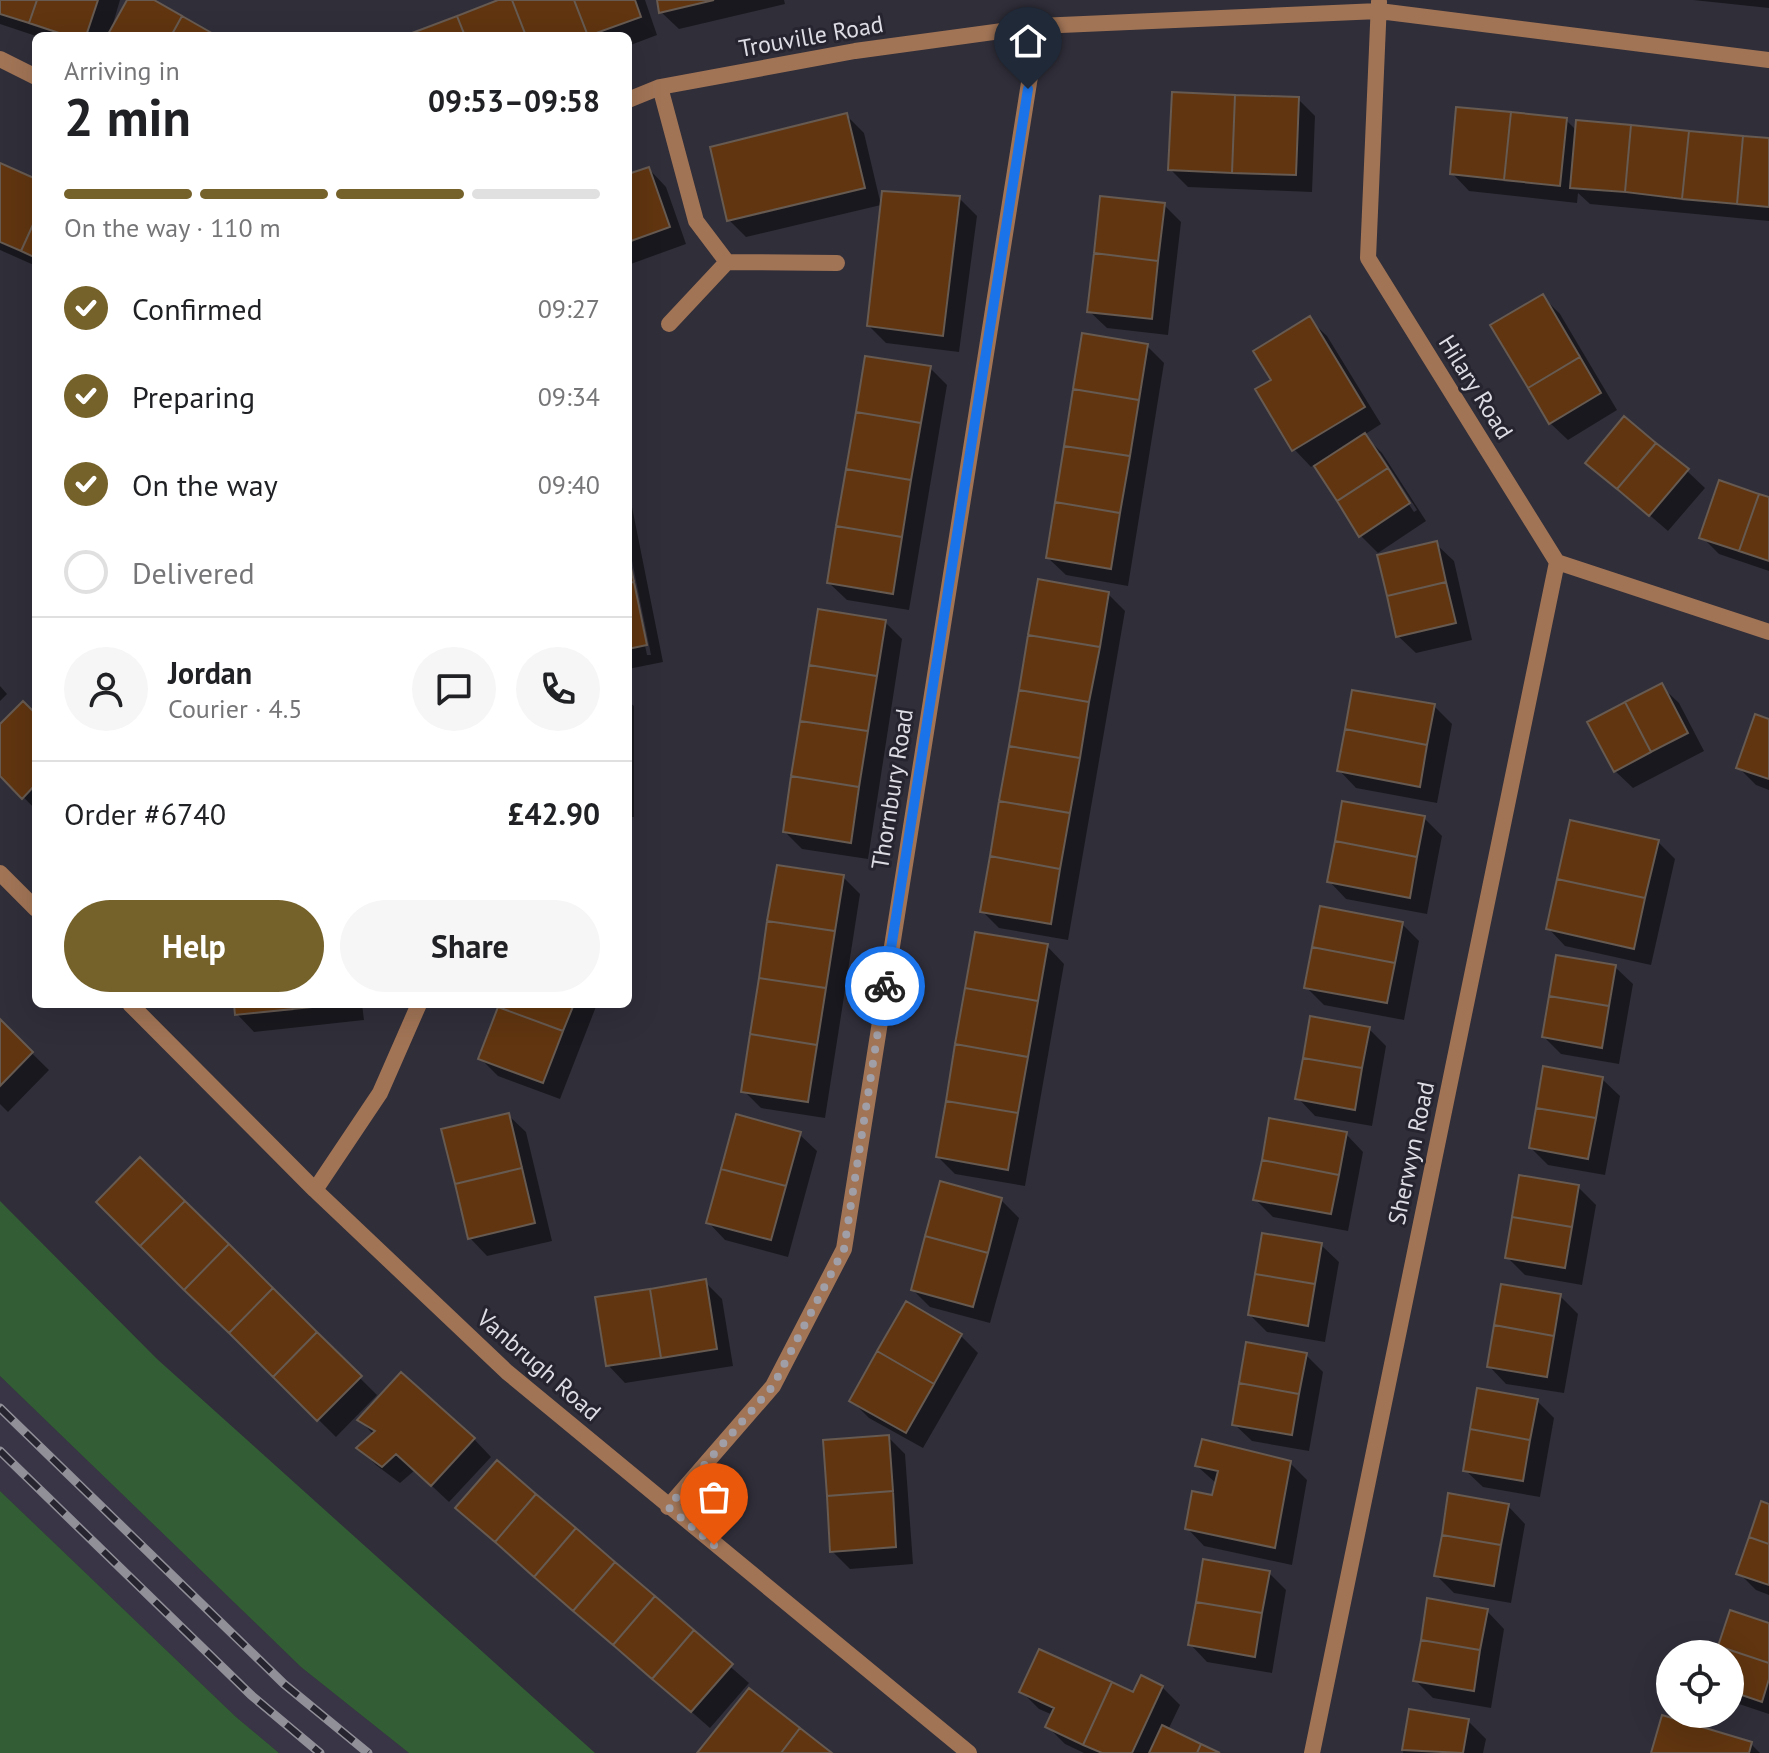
<!DOCTYPE html>
<meta charset="utf-8">
<style>
body{margin:0;font-family:"PT Sans",sans-serif;background:#f6f6f6;color:#202124;height:100vh;display:flex;flex-direction:column;font-size:30px;white-space:nowrap}
*{box-sizing:border-box;margin:0}
p{font-size:26px;color:#757577}
.icon{flex:none;width:44px;height:44px;fill:none;stroke:currentColor;stroke-width:2;stroke-linecap:round;stroke-linejoin:round}
.map{position:relative;flex:1;overflow:hidden}
.details{position:absolute;left:32px;top:32px;width:600px;height:976px;display:flex;flex-direction:column;background:#fff;border-radius:12px;box-shadow:0 8px 32px #0002}
.details>*{flex:none}
.fabs{position:absolute;left:1656px;top:1640px;display:grid;gap:16px}
.fabs a{display:grid;place-items:center;width:88px;height:88px;border-radius:50%;background:#fff;box-shadow:0 8px 32px #0002;font-size:40px}
.pin{position:absolute;display:grid;place-items:center;width:68px;height:68px;color:#fff;margin:-82px -34px;border-radius:50% 50% 50% 0;rotate:-45deg;box-shadow:0 0 8px #0007}
.pin .icon{rotate:45deg}
.courier{position:absolute;display:grid;place-items:center;width:80px;height:80px;margin:-40px;border:6px solid #1a73e8;border-radius:50%;background:#fff;color:#222;box-shadow:0 2px 10px #0007}
.headline em{font-style:normal;font-weight:600}
.headline div{display:flex;flex-direction:column-reverse}
.headline{display:flex;align-items:center;justify-content:space-between;height:136px;padding:0 32px}
h1{font-size:52px;font-weight:600;line-height:60px}
.bar{display:grid;grid-template-columns:repeat(4,1fr);gap:12px 8px;align-content:center;height:96px;padding:0 32px}
.bar i{height:10px;border-radius:6px;background:#e0e0e0}
.bar .active{background:#75622b}
.bar p{grid-column:span 4}
.line{display:flex;align-items:center;gap:20px;padding:0 32px;border-top:2px solid #e0e0e0}
.line div{flex:1}
.round{display:grid;place-items:center;flex:none;width:84px;height:84px;border-radius:42px;background:#f6f6f6}
ol{padding:0 32px;list-style:none}
li{display:flex;align-items:center;gap:24px;height:88px}
li p{margin-inline-start:auto}
li .icon{padding:8px;border-radius:50%;background:#75622b;color:#fff;stroke-width:4}
li:last-child{color:#757577}
li i{width:44px;height:44px;border:4px solid #e0e0e0;border-radius:50%}
.cta{display:flex;gap:16px;margin-top:auto;padding:16px 32px}
.cta a{flex:1;height:92px;border-radius:48px;background:#75622b;color:#fff;font-size:32px;font-weight:600;line-height:92px;text-align:center}
.cta a+a{background:#f6f6f6;color:#202124}
.map>svg:first-child{display:block}
.built{fill:#393547}
.green{fill:#335e35}
.shadow{fill:#0007;fill-rule:evenodd}
.building{fill:#603510;stroke:#665a51;stroke-width:2}
.lines{fill:none;stroke-linecap:round;stroke-linejoin:round}
.street{stroke:#a17456;stroke-width:16}
.rail-casing{stroke:#918f98;stroke-width:9}
.rail{stroke:#26242f;stroke-width:6;stroke-dasharray:18;stroke-linecap:butt}
.done{stroke:#a09fa8;stroke-width:8;stroke-dasharray:0 14.4}
.route{stroke:#1a73e8;stroke-width:10}
.labels{text-anchor:middle;dominant-baseline:central;stroke-width:6;stroke-linejoin:round;paint-order:stroke}
.street-label{font-size:24px;fill:#dddce4;stroke:#26242f}
</style>
<div class="map">
<svg width="1769" height="1753" viewBox="0 0 1769 1753">
<rect width="100%" height="100%" fill="#302e39"/>
<path class="built" d="M0,1376L301,1667L409,1753H279L236,1717L0,1491Z"/>
<path class="green" d="M0,1201L157,1359L595,1753H409L301,1667L0,1376Z
M0,1491L236,1717L279,1753H0Z"/>
<path class="shadow" d="M0,0H120L112,27L113,28L129,0H150L213,36H36L0,24Z
M504,0H645L657,35L628,46V36H408Z
M659,0H784L785,4L679,29L661,12Z
M1693,0H1769V8Z
M1298,99L1315,116L1312,192L1188,187L1170,169Z
M847,116L864,133L881,205L746,237L729,220Z
M1566,120L1577,131L1769,140V221L1590,204L1578,193L1577,203L1469,191L1452,173Z
M0,165L36,181V266L0,250Z
M649,169L666,187L686,244L628,265V176Z
M959,198L977,216L959,352L886,343L869,326Z
M1164,205L1181,222L1168,335L1107,328L1089,311Z
M1542,296L1560,314L1617,410L1568,440L1550,423Z
M1309,319L1327,336L1381,424L1364,435L1382,453L1426,521L1378,553L1360,535L1315,464L1311,467L1294,449L1274,380ZM1375,453H1380L1417,510L1414,512Z
M1147,346L1164,363L1128,586L1066,575L1048,558Z
M930,368L947,385L909,610L847,600L829,583Z
M1588,462L1687,471L1705,488L1668,531Z
M628,487L663,662L628,669V562L647,655H651L628,541Z
M1769,499V571L1719,554L1702,537Z
M1436,544L1454,561L1472,640L1416,653L1398,636Z
M1108,594L1125,611L1068,940L999,928L982,911Z
M885,622L902,639L868,859L802,849L785,832Z
M0,686L7,694L0,701Z
M1661,686L1679,703L1704,751L1633,788L1615,771Z
M628,701L634,706V817H628Z
M1434,706L1452,724L1437,803L1356,788L1339,770Z
M36,716V810L0,773V727Z
M1769,721V790L1756,785L1739,768Z
M1424,818L1442,836L1427,914L1346,899L1329,881Z
M1658,842L1675,859L1651,965L1565,946L1548,928Z
M843,877L860,894L825,1118L761,1108L744,1091Z
M1402,924L1419,941L1404,1020L1324,1005L1307,988Z
M1047,946L1064,964L1025,1186L955,1174L938,1157Z
M1615,967L1633,984L1619,1064L1561,1054L1544,1037Z
M236,1004H362L364,1020L254,1032L237,1014Z
M502,1004H597L560,1099L498,1076L481,1059Z
M0,1022L49,1070L8,1112L0,1104Z
M1369,1029L1386,1046L1372,1126L1315,1116L1298,1098Z
M1602,1079L1620,1096L1605,1175L1548,1165L1531,1148Z
M508,1115L526,1132L552,1241L487,1256L470,1238Z
M799,1134L817,1151L788,1257L725,1240L708,1222Z
M1346,1134L1363,1152L1348,1231L1273,1217L1255,1199Z
M140,1160L377,1395L336,1437L99,1202Z
M1578,1187L1596,1205L1582,1285L1525,1275L1507,1257Z
M1001,1200L1019,1218L990,1323L930,1307L913,1290Z
M1321,1245L1339,1262L1325,1342L1267,1332L1250,1315Z
M705,1282L722,1299L733,1366L625,1383L608,1365Z
M1560,1296L1578,1314L1564,1393L1506,1384L1489,1366Z
M961,1336L978,1353L923,1448L869,1418L852,1401Z
M1306,1355L1323,1372L1309,1451L1252,1441L1234,1424Z
M1537,1401L1554,1418L1540,1497L1483,1487L1465,1470Z
M360,1420L474,1439L491,1457L449,1502L415,1470L400,1483L376,1465L359,1448L374,1435Z
M888,1437L905,1454L913,1564L850,1569L832,1551Z
M497,1463L749,1683L710,1728L458,1508Z
M1290,1463L1307,1480L1292,1565L1204,1546L1187,1528L1214,1497L1217,1484L1197,1466Z
M1508,1506L1525,1524L1511,1603L1454,1593L1436,1575Z
M1769,1506V1595L1756,1590L1739,1573Z
M1269,1573L1286,1590L1272,1673L1207,1662L1190,1644Z
M1487,1611L1504,1629L1491,1708L1433,1698L1415,1680Z
M1769,1625V1714L1730,1701V1654H1717Z
M1162,1687L1180,1705L1168,1730L1216,1753H1084L1065,1744L1048,1727L1053,1715L1039,1709L1022,1692L1134,1695Z
M1410,1711L1468,1721L1486,1739L1483,1753H1403Z
M1751,1744L1760,1753H1653Z"/>
<path class="building" d="M0,0H37L29,23L0,14Z
M37,0H98L86,36H68L29,23Z
M127,0H154L182,16L171,36H107Z
M498,0H512L526,36H465L457,16Z
M512,0H574L588,36H526Z
M574,0H635L641,17L588,36Z
M657,0H714L659,13Z
M182,16L217,36H171Z
M457,16L465,36H404Z
M1172,92L1235,95L1232,173L1168,170Z
M1235,95L1299,97L1296,175L1232,173Z
M1456,107L1511,112L1504,180L1450,174Z
M1511,112L1567,118L1560,186L1504,180Z
M847,113L865,188L727,221L710,147Z
M1576,120L1631,125L1625,192L1570,188Z
M1631,125L1689,131L1682,199L1625,192Z
M1689,131L1743,136L1737,204L1682,199Z
M1743,136L1769,138V207L1737,204Z
M0,163L36,179V218L21,251L0,242Z
M649,167L670,227L628,242V174Z
M882,191L960,196L943,336L867,326Z
M1100,196L1165,203L1158,261L1094,253Z
M36,218V258L21,251Z
M1094,253L1158,261L1152,319L1087,312Z
M1543,294L1580,357L1528,388L1490,325Z
M1310,316L1365,407L1292,451L1255,389L1271,380L1253,351Z
M1082,333L1148,344L1139,400L1073,389Z
M865,356L931,366L921,423L856,412Z
M1580,357L1601,393L1549,424L1528,388Z
M1073,389L1139,400L1130,456L1064,446Z
M856,412L921,423L911,480L846,469Z
M1624,416L1656,443L1617,489L1585,463Z
M1365,433L1388,468L1337,501L1314,466Z
M1656,443L1689,469L1649,516L1617,489Z
M1064,446L1130,456L1120,513L1055,502Z
M1388,468L1410,503L1359,537L1337,501Z
M846,469L911,480L902,537L836,526Z
M1719,480L1759,494L1739,551L1699,538Z
M1759,494L1769,497V561L1739,551Z
M1055,502L1120,513L1111,569L1046,558Z
M836,526L902,537L893,594L827,583Z
M1437,541L1446,582L1387,596L1377,555Z
M628,554L634,582L628,583Z
M1038,579L1109,592L1100,647L1028,635Z
M634,582L647,645L628,649V583Z
M1446,582L1456,623L1396,637L1387,596Z
M818,609L886,620L877,676L809,665Z
M1028,635L1100,647L1089,702L1019,690Z
M809,665L877,676L868,731L800,721Z
M1662,683L1688,733L1651,752L1625,702Z
M1019,690L1089,702L1080,758L1009,746Z
M1352,690L1435,704L1427,745L1345,729Z
M23,701L36,714V784L22,799L0,776V724Z
M1625,702L1651,752L1614,772L1587,722Z
M1755,714L1769,719V779L1736,768Z
M800,721L868,731L859,787L791,776Z
M1345,729L1427,745L1420,787L1337,771Z
M1009,746L1080,758L1070,813L999,801Z
M791,776L859,787L851,843L783,832Z
M999,801L1070,813L1060,869L990,856Z
M1342,801L1425,816L1417,857L1335,841Z
M1570,820L1659,840L1645,898L1557,879Z
M1335,841L1417,857L1410,898L1327,882Z
M990,856L1060,869L1051,924L980,912Z
M777,865L844,875L835,931L767,921Z
M1557,879L1645,898L1634,949L1546,929Z
M1320,906L1403,922L1395,963L1312,947Z
M767,921L835,931L826,988L759,978Z
M975,932L1048,944L1038,1001L965,988Z
M1312,947L1395,963L1387,1003L1304,988Z
M1556,955L1616,965L1609,1006L1549,996Z
M759,978L826,988L817,1045L750,1034Z
M965,988L1038,1001L1028,1057L955,1044Z
M1549,996L1609,1006L1602,1048L1542,1037Z
M234,1004H292L293,1009L235,1015Z
M292,1004H342L293,1009Z
M500,1004H574L563,1031L498,1007Z
M498,1007L563,1031L543,1083L478,1059Z
M1310,1016L1370,1027L1362,1068L1303,1058Z
M0,1019L33,1052L0,1086Z
M750,1034L817,1045L808,1102L741,1092Z
M955,1044L1028,1057L1018,1113L946,1101Z
M1303,1058L1362,1068L1355,1110L1295,1099Z
M1543,1066L1603,1077L1596,1118L1536,1108Z
M946,1101L1018,1113L1008,1170L936,1157Z
M1536,1108L1596,1118L1588,1159L1529,1148Z
M509,1113L522,1168L455,1184L441,1129Z
M736,1114L801,1132L786,1186L721,1169Z
M1269,1118L1347,1132L1339,1175L1262,1160Z
M140,1157L185,1201L140,1246L96,1202Z
M1262,1160L1339,1175L1331,1214L1253,1200Z
M522,1168L535,1223L468,1239L455,1184Z
M721,1169L786,1186L771,1240L706,1223Z
M1519,1175L1579,1185L1572,1227L1512,1217Z
M940,1181L1002,1198L988,1253L925,1236Z
M185,1201L229,1244L184,1290L140,1246Z
M1512,1217L1572,1227L1565,1268L1505,1258Z
M1262,1233L1322,1243L1315,1284L1255,1274Z
M925,1236L988,1253L973,1307L911,1290Z
M229,1244L273,1288L229,1333L184,1290Z
M1255,1274L1315,1284L1308,1326L1248,1315Z
M706,1279L717,1349L661,1358L650,1289Z
M1501,1284L1561,1294L1554,1336L1494,1325Z
M273,1288L317,1332L273,1377L229,1333Z
M650,1289L661,1358L606,1366L595,1297Z
M906,1301L962,1334L934,1384L877,1351Z
M1494,1325L1554,1336L1547,1377L1487,1367Z
M317,1332L362,1376L317,1421L273,1377Z
M1246,1342L1307,1353L1299,1394L1239,1383Z
M877,1351L934,1384L906,1433L849,1401Z
M401,1372L475,1438L431,1486L396,1454L382,1467L356,1448L375,1431L357,1420Z
M1239,1383L1299,1394L1292,1435L1232,1425Z
M1477,1388L1538,1399L1530,1440L1470,1429Z
M1470,1429L1530,1440L1523,1481L1463,1471Z
M889,1435L893,1491L827,1496L823,1440Z
M1202,1439L1291,1461L1275,1548L1185,1529L1192,1491L1212,1495L1218,1471L1195,1466Z
M497,1460L536,1494L495,1542L455,1508Z
M893,1491L896,1547L830,1552L827,1496Z
M1448,1493L1509,1504L1501,1545L1442,1535Z
M536,1494L576,1528L534,1577L495,1542Z
M1761,1501L1769,1504V1544L1749,1537Z
M576,1528L615,1562L573,1611L534,1577Z
M1442,1535L1501,1545L1494,1586L1434,1576Z
M1749,1537L1769,1544V1585L1736,1574Z
M1203,1559L1270,1571L1262,1613L1196,1602Z
M615,1562L655,1596L613,1645L573,1611Z
M655,1596L694,1630L652,1679L613,1645Z
M1427,1598L1488,1609L1480,1650L1421,1640Z
M1196,1602L1262,1613L1255,1657L1188,1645Z
M1730,1610L1769,1623V1663L1718,1646Z
M694,1630L733,1664L691,1712L652,1679Z
M1421,1640L1480,1650L1474,1691L1413,1681Z
M1718,1646L1769,1663V1679L1762,1702L1730,1691V1654H1715Z
M1039,1649L1112,1682L1083,1745L1045,1727L1054,1708L1019,1692Z
M1141,1675L1163,1686L1132,1753H1102L1083,1745L1112,1682L1133,1692Z
M749,1688L800,1728L781,1753H697Z
M1409,1709L1469,1719L1463,1753L1402,1750Z
M1662,1715L1752,1742L1749,1753H1651Z
M1162,1725L1201,1744L1197,1753H1149Z
M800,1728L832,1753H781Z
M1201,1744L1220,1753H1197Z"/>
<g class="lines">
<path class="street" d="M1379,2L1368,258L1557,562L1769,632
M0,59L36,77
M660,87L696,221L727,262L837,263
M628,100L660,87L855,51L1038,26L1379,11L1769,60
M669,324L727,262
M0,873L36,909
M130,1004L315,1190L507,1372L969,1753
M315,1190L380,1093L419,1004
M668,1507L773,1386L844,1249L1038,26
M1312,1753L1557,562"/>
<g class="rail-casing">
<path id="rail" d="M0,1408L284,1684L368,1753
M0,1451L251,1695L320,1753"/>
</g>
<use href="#rail" class="rail"/>
</g>
<g class="lines">
<path class="done" d="M714,1545L668,1507L773,1386L844,1249L885,986"/>
<path class="route" d="M885,986L1028,89"/>
</g>
<g class="labels">
<g class="street-label">
<text transform="translate(811 36) rotate(-10)">Trouville Road</text>
<text transform="translate(1476 387) rotate(58)">Hilary Road</text>
<text transform="translate(892 789) rotate(-81)">Thornbury Road</text>
<text transform="translate(1411 1153) rotate(-78)">Sherwyn Road</text>
<text transform="translate(539 1365) rotate(41)">Vanbrugh Road</text>
</g>
</g>
</svg>
<div class="fabs">
<a><svg class="icon" aria-label="locate" viewBox="0 0 24 24"><circle cx="12" cy="12" r="6"/><path d="M12 2v4M12 18v4M2 12h4M18 12h4"/></svg></a>
</div>
<div class="pin" style="left:714px;top:1545px;background:#ea580c"><svg class="icon" aria-label="bag" viewBox="0 0 24 24"><path d="M5 8h14l-1 12H6zM9 8a3 3 0 0 1 6 0"/></svg></div>
<div class="pin" style="left:1028px;top:89px;background:#1f2937"><svg class="icon" aria-label="home" viewBox="0 0 24 24"><path d="M3 11l9-7 9 7M6 9v11h12V9"/></svg></div>
<div class="courier" style="left:885px;top:986px"><svg class="icon" aria-label="bike" viewBox="0 0 24 24"><circle cx="6" cy="16" r="4"/><circle cx="18" cy="16" r="4"/><path d="M6 16l4-8h5l3 8M10 8l3 8H6M13 5h3"/></svg></div>
<section class="details">
<div class="headline"><div><h1>2 min</h1><p>Arriving in</p></div><em>09:53–09:58</em></div>
<div class="bar"><i class="active"></i><i class="active"></i><i class="active"></i><i></i><p>On the way · 110 m</p></div>
<ol>
<li><svg class="icon" aria-label="check" viewBox="0 0 24 24"><path d="M5 12l5 5 9-10"/></svg>Confirmed<p>09:27</p></li>
<li><svg class="icon" aria-label="check" viewBox="0 0 24 24"><path d="M5 12l5 5 9-10"/></svg>Preparing<p>09:34</p></li>
<li><svg class="icon" aria-label="check" viewBox="0 0 24 24"><path d="M5 12l5 5 9-10"/></svg>On the way<p>09:40</p></li>
<li><i></i>Delivered</li>
</ol>
<div class="line" style="height:144px"><a class="round"><svg class="icon" aria-label="person" viewBox="0 0 24 24"><circle cx="12" cy="8" r="4"/><path d="M4 21q1-7 8-7t8 7"/></svg></a><div><b>Jordan</b><p>Courier · 4.5</p></div><a class="round"><svg class="icon" aria-label="chat" viewBox="0 0 24 24"><path d="M4 5h16v11H9l-5 4z"/></svg></a><a class="round"><svg class="icon" aria-label="phone" viewBox="0 0 24 24"><path d="M5 4h4l2 5-3 2q2 4 5 5l2-3 5 2v4C11 20 4 13 5 4z"/></svg></a></div>
<div class="line" style="height:104px"><div>Order #6740</div><b>£42.90</b></div>
<div class="cta"><a>Help</a><a>Share</a></div>
</section>
</div>
